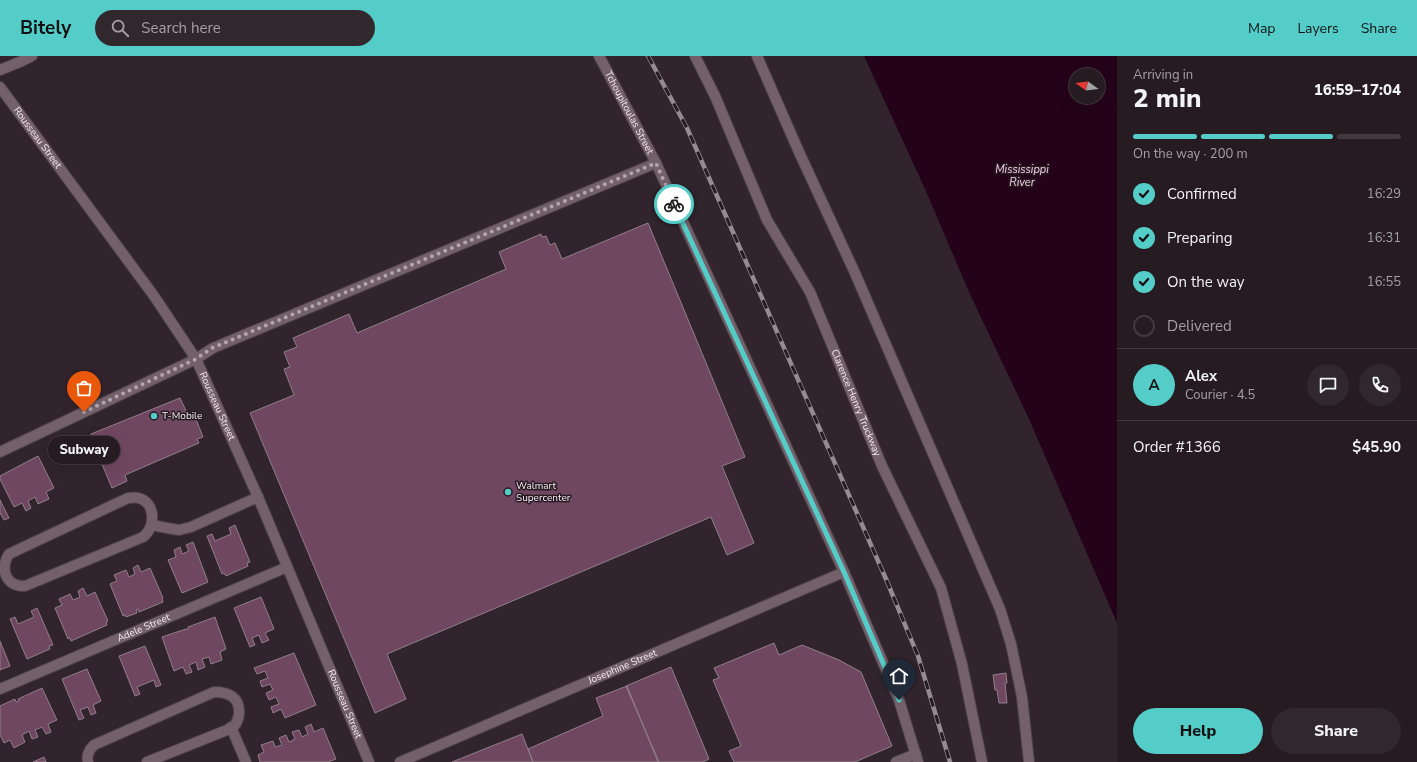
<!DOCTYPE html>
<meta charset="utf-8">
<style>
body{margin:0;font-family:"Nunito Sans",sans-serif;background:#31282e;color:#f1f3f6;height:100vh;display:flex;flex-direction:column;font-size:15px;white-space:nowrap}
*{box-sizing:border-box;margin:0}
p{font-size:13px;color:#a3a1a5}
.icon{flex:none;width:22px;height:22px;fill:none;stroke:currentColor;stroke-width:2;stroke-linecap:round;stroke-linejoin:round}
.map{position:relative;flex:1;overflow:hidden}
.drawer{display:flex;flex-direction:column;background:#251b21;width:300px}
.drawer>*{flex:none}
.needle{width:26px;rotate:284deg}
.fabs{position:absolute;left:1069px;top:12px;display:grid;gap:8px}
.fabs a{display:grid;place-items:center;width:36px;height:36px;border-radius:50%;background:#251b21;box-shadow:0 4px 16px #0002,0 0 0 1px #42393f;font-size:20px}
.pin{position:absolute;display:grid;place-items:center;width:34px;height:34px;color:#fff;margin:-41px -17px;border-radius:50% 50% 50% 0;rotate:-45deg;box-shadow:0 0 4px #0007}
.pin .icon{rotate:45deg}
.courier{position:absolute;display:grid;place-items:center;width:40px;height:40px;margin:-20px;border:3px solid #54cdc8;border-radius:50%;background:#fff;color:#222;box-shadow:0 1px 5px #0007}
.bubble{position:absolute;height:28px;border-radius:14px;background:#251b21;box-shadow:0 4px 16px #0002,0 0 0 1px #42393f;font-size:13px;font-weight:800;line-height:28px;text-align:center}
.summary em{font-style:normal;font-weight:800}
.summary div{display:flex;flex-direction:column-reverse}
.summary{display:flex;align-items:center;justify-content:space-between;height:68px;padding:0 16px}
h1{font-size:26px;font-weight:800;line-height:30px}
.bar{display:grid;grid-template-columns:repeat(4,1fr);gap:6px 4px;align-content:center;height:48px;padding:0 16px}
.bar i{height:5px;border-radius:3px;background:#42393f}
.bar .active{background:#54cdc8}
.bar p{grid-column:span 4}
.line{display:flex;align-items:center;gap:10px;padding:0 16px;border-top:1px solid #42393f}
.line div{flex:1}
.round{display:grid;place-items:center;flex:none;width:42px;height:42px;border-radius:21px;background:#31282e}
ol{padding:0 16px;list-style:none}
li{display:flex;align-items:center;gap:12px;height:44px}
li p{margin-inline-start:auto}
li .icon{padding:4px;border-radius:50%;background:#54cdc8;color:#111;stroke-width:4}
li:last-child{color:#a3a1a5}
li i{width:22px;height:22px;border:2px solid #42393f;border-radius:50%}
.cta{display:flex;gap:8px;margin-top:auto;padding:8px 16px}
.cta a{flex:1;height:46px;border-radius:24px;background:#54cdc8;color:#111;font-size:16px;font-weight:800;line-height:46px;text-align:center}
.cta a+a{background:#31282e;color:#f1f3f6}
header{display:flex;align-items:center;gap:24px;box-sizing:border-box;height:56px;padding:0 20px;background:#54cdc8;color:#111}
header strong{font-size:19px}
nav{display:flex;gap:22px;margin-inline-start:auto;font-size:14px}
.search{width:280px;height:36px;background:#31282e;display:flex;align-items:center;gap:10px;box-sizing:border-box;padding:0 14px;border-radius:22px;color:#a3a1a5;font-size:15px}
main{display:flex;flex:1;min-height:0}
.map>svg:first-child{display:block}
.water{fill:#24031a;fill-rule:evenodd}
.building{fill:#704761;stroke:#907f89}
.lines{fill:none;stroke-linecap:round;stroke-linejoin:round}
.service-casing{stroke:#4d4048;stroke-width:12}
.minor-casing{stroke:#4d4048;stroke-width:12}
.tertiary-casing{stroke:#4d4048;stroke-width:12}
.service{stroke:#73606b;stroke-width:10}
.minor{stroke:#73606b;stroke-width:10}
.tertiary{stroke:#73606b;stroke-width:10}
.rail-casing{stroke:#968b92;stroke-width:4.5}
.rail{stroke:#271b22;stroke-width:3;stroke-dasharray:9;stroke-linecap:butt}
.done{stroke:#b1a6ad;stroke-width:4;stroke-dasharray:0 7.2}
.route{stroke:#54cdc8;stroke-width:5}
.poi-dot{fill:#54cdc8;stroke:#271b22;stroke-width:1.5}
.labels{text-anchor:middle;dominant-baseline:central;stroke-width:3;stroke-linejoin:round;paint-order:stroke}
.street-label{font-size:10px;fill:#f6ecf2;stroke:#271b22}
.poi-label{font-size:10px;fill:#f6ecf2;stroke:#271b22;text-anchor:start}
.water-label{font-size:11px;font-style:italic;fill:#f7cce6;stroke:#271b22}
</style>
<header>
<strong>Bitely</strong>
<div class="search"><svg class="icon" aria-label="search" viewBox="0 0 24 24"><circle cx="10" cy="10" r="6"/><path d="M15 15l6 6"/></svg>Search here</div>
<nav><a>Map</a><a>Layers</a><a>Share</a></nav>
</header>
<main>
<div class="map">
<svg width="1117" height="706" viewBox="0 0 1117 706">
<rect width="100%" height="100%" fill="#31242c"/>
<path class="water" d="M864,0H1117V567L1029,363L969,236L925,133ZM1076,19H1098V41H1076Z"/>
<path class="building" d="M648,167L745,401L722,410L754,487L727,499L711,461L387,598L406,643L375,657L250,357L294,339L284,313L290,311L284,296L297,291L293,282L349,258L357,277L506,213L499,196L541,178L542,181L546,180L550,189L555,187L562,203Z
M180,342L188,359L191,357L194,358L203,381L197,383L199,387L125,419L127,425L112,432L99,401L100,400L91,378Z
M38,400L54,432L46,436L49,443L38,448L35,441L28,445L31,452L26,455L22,447L14,451L0,423V420Z
M0,444L9,462L4,464L0,457Z
M235,469L250,506L247,507L248,510L226,520L224,517L222,518L207,480L212,478L215,485L231,478L229,472Z
M193,486L208,526L182,537L168,504L176,501L174,494L180,491L182,498L189,495L186,489Z
M138,509L141,516L150,512L163,542L162,543L163,546L139,556L138,553L136,554L137,557L126,561L125,559L123,560L110,528L117,525L114,519L126,514L129,521L135,518L133,512Z
M83,532L87,540L95,536L108,565L106,566L107,569L71,585L70,582L68,583L55,552L62,549L59,543L70,538L73,544L80,541L78,535Z
M261,541L274,573L265,577L269,584L262,587L259,579L252,582L255,589L250,591L234,552Z
M37,552L53,589L49,590L50,593L27,603L10,563L15,561L18,568L34,561L31,555Z
M215,561L226,593L220,596L222,604L211,608L209,601L202,603L205,611L198,614L196,606L189,609L192,616L186,618L183,611L174,615L162,581L186,573V574L188,573V571Z
M0,585L10,610L0,614Z
M774,587L779,599L802,589L839,604L861,616L892,690L855,706H734L729,695L741,690L713,624L719,622L714,612Z
M145,590L161,629L156,631L154,624L137,631L140,638L135,640L119,600Z
M294,597L316,649L285,662L281,653L273,657L271,651L279,648L276,641L269,644L266,637L273,634L270,628L262,631L260,625L268,622L265,615L257,618L254,612Z
M671,611L709,703L703,706H659L626,630Z
M87,613L101,645L93,649L96,657L91,659L88,651L80,654L84,662L79,664L62,623Z
M1006,617L1007,627H1005L1007,647H999L997,634H995L993,619Z
M627,630L658,706H533L528,693L603,660L596,642Z
M42,632L57,664L48,668L51,676L46,678L42,671L35,674L38,681L32,683L29,675L22,679L25,686L14,692L10,684L4,687L0,679V650L15,643L16,646L19,645L18,643Z
M311,668L314,676L323,672L336,703L328,706H260L258,699L264,696L261,689L273,685L275,691L282,689L279,682L286,679L289,686L295,683L292,676L299,674L302,681L308,678L305,671Z
M522,678L533,706H452Z
M44,701L46,706H33Z"/>
<g class="lines">
<g class="service-casing">
<g id="service">
<path id="s1" d="M695,0L715,40L767,164L810,236L882,410L941,532L962,608L982,706"/>
<path d="M757,0L799,96L855,217L1000,553L1011,588L1022,641L1029,706"/>
<path d="M0,14L22,5L32,0"/>
<path d="M196,303L213,292L656,107"/>
<path d="M128,442C131,442 135,441 138,442C156,446 156,471 143,481L25,530C5,531 0,512 9,498Z"/>
<path d="M152,469L167,472L179,474L191,471L258,441"/>
<path d="M231,671L246,706"/>
<path d="M88,706C86,699 89,694 94,689L214,636C228,636 240,641 239,657C239,660 237,666 235,669C233,671 229,673 227,674L147,706"/>
<path d="M896,706L916,698"/>
</g>
</g>
<g class="minor-casing">
<g id="minor">
<path id="s2" d="M0,31L154,240L196,303L258,441L369,706"/>
<path d="M0,396L196,303"/>
<path id="s3" d="M0,633L287,511"/>
<path id="s4" d="M400,706L844,516"/>
</g>
</g>
<g class="tertiary-casing">
<g id="tertiary">
<path id="s5" d="M599,0L656,107L844,516L899,644L918,706"/>
</g>
</g>
<use href="#service" class="service"/>
<use href="#minor" class="minor"/>
<use href="#tertiary" class="tertiary"/>
<g class="rail-casing">
<path id="rail" d="M648,0L687,72L886,523L918,600L950,706"/>
</g>
<use href="#rail" class="rail"/>
</g>
<g class="lines">
<path class="done" d="M84,356L196,303L212,292L656,107L674,148"/>
<path class="route" d="M674,148L844,516L899,644"/>
</g>
<g class="poi-dot">
<circle cx="154" cy="360" r="4"/>
<circle cx="508" cy="436" r="4"/>
</g>
<g class="labels">
<g class="street-label">
<text stroke="none"><textPath href="#s5" startOffset="64">Tchoupitoulas Street</textPath></text>
<text stroke="none"><textPath href="#s2" startOffset="63">Rousseau Street</textPath></text>
<text stroke="none"><textPath href="#s1" startOffset="383">Clarence Henry Truckway</textPath></text>
<text stroke="none"><textPath href="#s2" startOffset="387">Rousseau Street</textPath></text>
<text stroke="none"><textPath href="#s3" startOffset="156">Adele Street</textPath></text>
<text stroke="none"><textPath href="#s4" startOffset="242">Josephine Street</textPath></text>
<text stroke="none"><textPath href="#s2" startOffset="711">Rousseau Street</textPath></text>
</g>
<g class="poi-label">
<text x="162" y="360">T-Mobile</text>
<text x="516" y="430">Walmart<tspan x="516" dy="12">Supercenter</tspan></text>
</g>
<g class="water-label">
<text x="1022" y="113">Mississippi<tspan x="1022" dy="13">River</tspan></text>
</g>
</g>
</svg>
<div class="fabs">
<a><svg class="needle" viewBox="-14 -14 28 28"><path d="M0-13l5 13h-10z" fill="#e53935"/><path d="M0 13l5-13h-10z" fill="#a3a1a5"/></svg></a>
</div>
<div class="pin" style="left:84px;top:356px;background:#ea580c"><svg class="icon" aria-label="bag" viewBox="0 0 24 24"><path d="M5 8h14l-1 12H6zM9 8a3 3 0 0 1 6 0"/></svg></div>
<div class="pin" style="left:899px;top:644px;background:#1f2937"><svg class="icon" aria-label="home" viewBox="0 0 24 24"><path d="M3 11l9-7 9 7M6 9v11h12V9"/></svg></div>
<div class="courier" style="left:674px;top:148px"><svg class="icon" aria-label="bike" viewBox="0 0 24 24"><circle cx="6" cy="16" r="4"/><circle cx="18" cy="16" r="4"/><path d="M6 16l4-8h5l3 8M10 8l3 8H6M13 5h3"/></svg></div>
<div class="bubble" style="left:48px;top:380px;width:72px">Subway</div>
</div>
<section class="drawer">
<div class="summary"><div><h1>2 min</h1><p>Arriving in</p></div><em>16:59–17:04</em></div>
<div class="bar"><i class="active"></i><i class="active"></i><i class="active"></i><i></i><p>On the way · 200 m</p></div>
<ol>
<li><svg class="icon" aria-label="check" viewBox="0 0 24 24"><path d="M5 12l5 5 9-10"/></svg>Confirmed<p>16:29</p></li>
<li><svg class="icon" aria-label="check" viewBox="0 0 24 24"><path d="M5 12l5 5 9-10"/></svg>Preparing<p>16:31</p></li>
<li><svg class="icon" aria-label="check" viewBox="0 0 24 24"><path d="M5 12l5 5 9-10"/></svg>On the way<p>16:55</p></li>
<li><i></i>Delivered</li>
</ol>
<div class="line" style="height:72px"><b class="round" style="background:#54cdc8;color:#111">A</b><div><b>Alex</b><p>Courier · 4.5</p></div><a class="round"><svg class="icon" aria-label="chat" viewBox="0 0 24 24"><path d="M4 5h16v11H9l-5 4z"/></svg></a><a class="round"><svg class="icon" aria-label="phone" viewBox="0 0 24 24"><path d="M5 4h4l2 5-3 2q2 4 5 5l2-3 5 2v4C11 20 4 13 5 4z"/></svg></a></div>
<div class="line" style="height:52px"><div>Order #1366</div><b>$45.90</b></div>
<div class="cta"><a>Help</a><a>Share</a></div>
</section>
</main>
